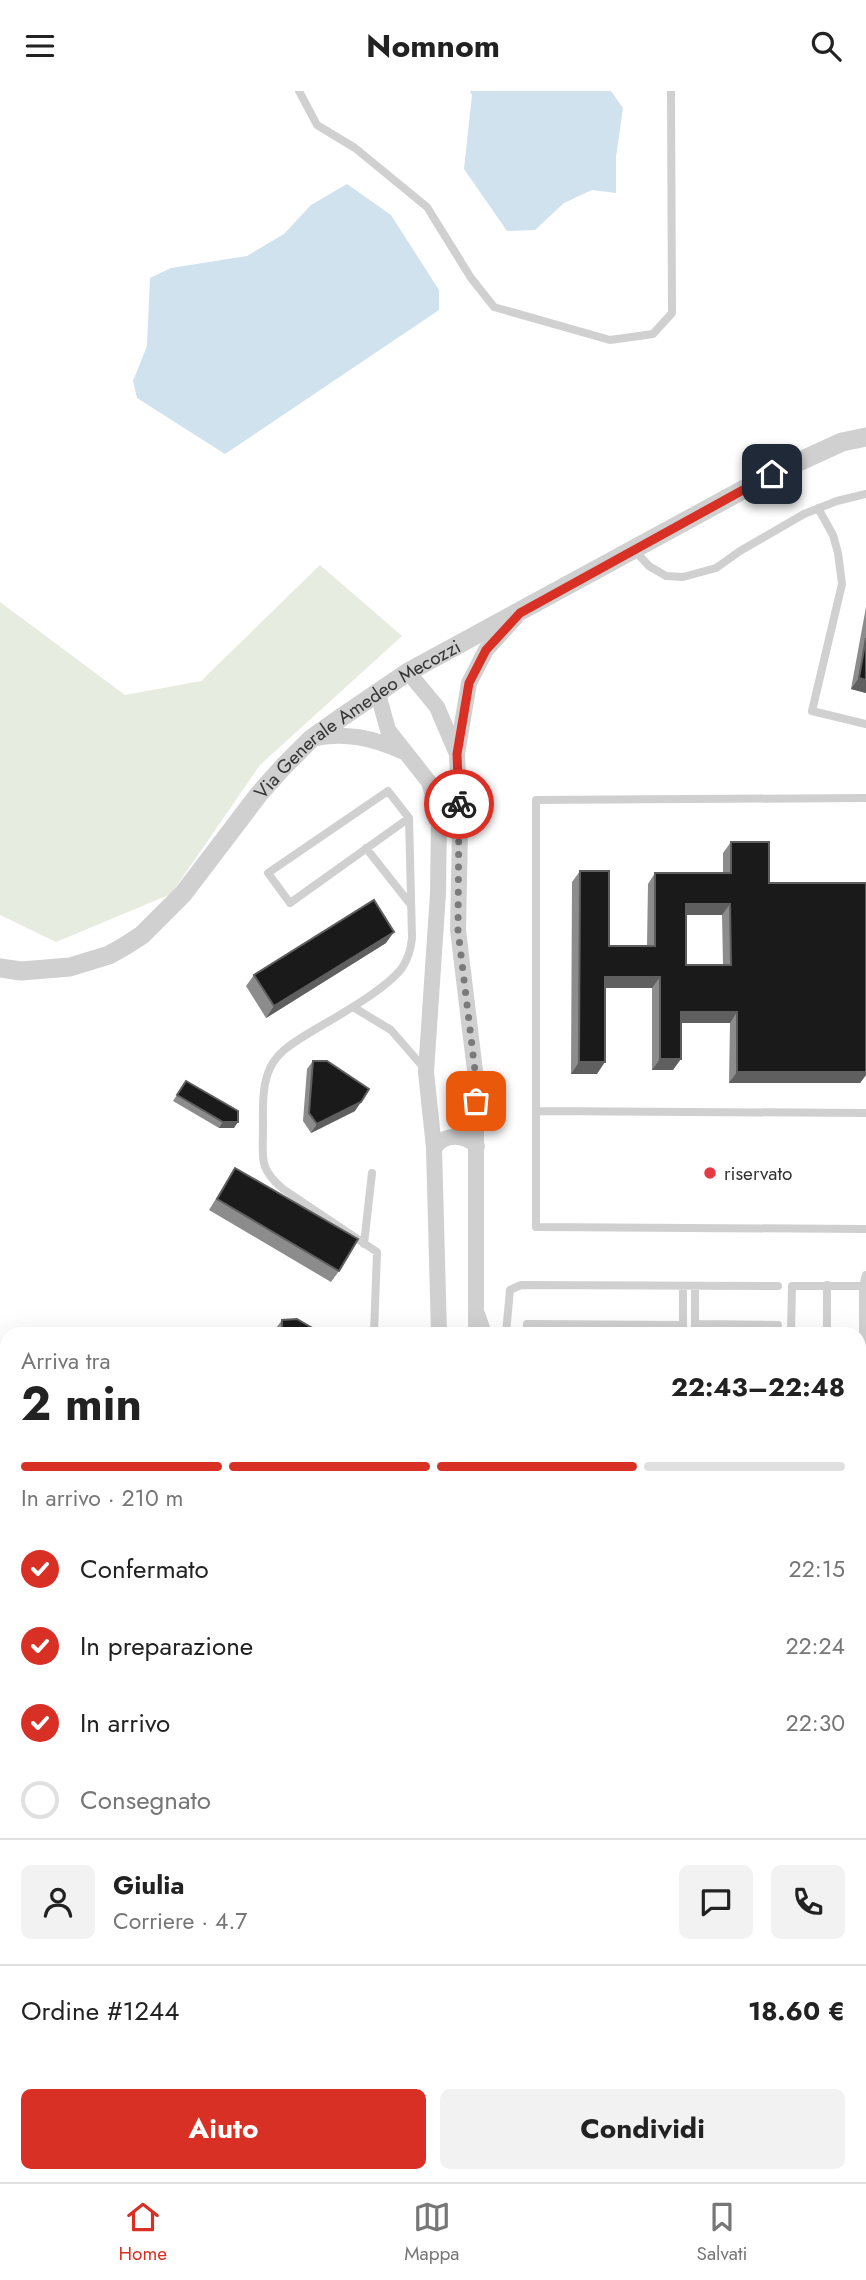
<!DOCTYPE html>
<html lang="it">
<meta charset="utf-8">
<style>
body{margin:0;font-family:Jost,sans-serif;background:#f2f2f2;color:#222;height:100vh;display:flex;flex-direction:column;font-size:26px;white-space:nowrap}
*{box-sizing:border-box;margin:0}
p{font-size:23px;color:#767676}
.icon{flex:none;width:38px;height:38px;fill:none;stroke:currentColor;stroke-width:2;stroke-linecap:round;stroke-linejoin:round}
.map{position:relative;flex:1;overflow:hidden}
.sheet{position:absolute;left:0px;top:1236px;width:866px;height:856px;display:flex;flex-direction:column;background:#fff;border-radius:21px 21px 0 0;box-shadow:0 7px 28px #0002}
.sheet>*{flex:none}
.pin{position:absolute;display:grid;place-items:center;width:60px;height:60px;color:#fff;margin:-30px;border-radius:14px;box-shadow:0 4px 10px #0006}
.courier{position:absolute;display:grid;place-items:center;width:70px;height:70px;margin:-35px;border:5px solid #d93025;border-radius:50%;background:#fff;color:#222;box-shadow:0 2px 9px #0007}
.head em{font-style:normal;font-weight:700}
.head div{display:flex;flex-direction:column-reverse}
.head{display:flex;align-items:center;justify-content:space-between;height:119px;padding:0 21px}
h1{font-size:46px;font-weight:700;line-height:52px}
.bar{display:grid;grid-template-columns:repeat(4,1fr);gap:10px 7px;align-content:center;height:84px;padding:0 21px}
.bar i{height:9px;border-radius:5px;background:#e0e0e0}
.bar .current{background:#d93025}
.bar p{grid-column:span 4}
.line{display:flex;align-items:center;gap:18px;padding:0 21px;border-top:2px solid #e0e0e0}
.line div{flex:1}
.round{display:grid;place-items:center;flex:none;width:74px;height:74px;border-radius:10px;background:#f2f2f2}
ol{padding:0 21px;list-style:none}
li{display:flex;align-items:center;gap:21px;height:77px}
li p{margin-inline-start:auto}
li .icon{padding:7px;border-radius:50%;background:#d93025;color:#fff;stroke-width:4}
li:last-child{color:#767676}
li i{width:38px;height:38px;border:4px solid #e0e0e0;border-radius:50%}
.button{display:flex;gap:14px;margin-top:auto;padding:14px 21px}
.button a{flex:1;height:80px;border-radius:10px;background:#d93025;color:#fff;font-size:28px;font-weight:700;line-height:80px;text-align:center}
.button a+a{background:#f2f2f2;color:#222}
header{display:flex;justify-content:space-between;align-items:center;height:91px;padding:0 21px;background:#fff;font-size:32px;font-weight:700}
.tab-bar{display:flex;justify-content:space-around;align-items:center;height:98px;border-top:2px solid #e0e0e0;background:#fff;font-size:19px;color:#767676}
.tab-bar a{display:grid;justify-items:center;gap:4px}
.tab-bar .current{color:#d93025}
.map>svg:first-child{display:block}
.green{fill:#e6ecdf}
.water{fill:#cfe2ee}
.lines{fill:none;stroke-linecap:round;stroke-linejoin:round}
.service{stroke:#d0d0d0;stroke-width:8}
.minor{stroke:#d0d0d0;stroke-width:16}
.tertiary{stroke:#d0d0d0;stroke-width:19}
.wall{fill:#8c8c8c;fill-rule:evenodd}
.shaded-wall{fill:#5f5f5f}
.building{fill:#1a1a1a;stroke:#5f5f5f;stroke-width:2;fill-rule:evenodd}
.done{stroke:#7a7a7a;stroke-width:7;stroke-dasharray:0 12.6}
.route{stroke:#d93025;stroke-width:9}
.poi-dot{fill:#e63946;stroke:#fff;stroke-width:2.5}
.labels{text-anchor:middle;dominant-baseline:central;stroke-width:7;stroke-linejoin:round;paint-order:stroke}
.street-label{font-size:19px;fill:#333;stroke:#fff}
.poi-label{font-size:19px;fill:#333;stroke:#fff;text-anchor:start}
</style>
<header><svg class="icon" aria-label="menu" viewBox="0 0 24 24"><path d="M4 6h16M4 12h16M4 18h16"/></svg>Nomnom<svg class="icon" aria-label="search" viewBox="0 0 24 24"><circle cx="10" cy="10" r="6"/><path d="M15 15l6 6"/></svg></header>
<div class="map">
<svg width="866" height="2091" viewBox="0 0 866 2091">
<rect width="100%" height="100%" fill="#fff"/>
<path class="green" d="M320,474L402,545L260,674L171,803L56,851L0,824V511L125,604L201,590Z"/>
<path class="water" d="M470,0H611L623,17L616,66V102L592,99L564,112L535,139L507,140L464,78L472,4Z
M347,93L391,124L439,199V219L225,363L137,307L133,290L147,255L150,187L171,177L247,165L284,143L311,114Z"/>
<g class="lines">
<path class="service" d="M299,0L317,34L355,57L427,116L471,187L494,216L610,249L653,243L672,222L671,0
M818,417L833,444L838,462L842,493L812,620L866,633
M634,459L649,475L666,485L683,486L716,477L740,460L804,423L837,410L866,403
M366,757L411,814
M353,916L391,939L424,977
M536,1020V709L866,707
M866,1022L536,1020V1136L866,1138
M364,1153L372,1082
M827,1194V1242
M695,1195V1242
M863,1195L866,1184
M481,1222L488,1242
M695,1233L778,1234
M374,1242L377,1161L283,1098C258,1077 263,1067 263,1036C263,1018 262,999 268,982C275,961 296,950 314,939C338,925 385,899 402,877C408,868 411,858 412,847L409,727L388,700L268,782L290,812L409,727
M506,1242L510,1199L521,1194L778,1195
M527,1242V1233L683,1234
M683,1242V1195
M791,1242L792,1195H863V1390
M859,1390H863L862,1525
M859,1589L866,1581
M0,1727L7,1718
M0,1739L7,1750
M859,1789L861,1809H859
M0,1874L7,1870
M198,2084L203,2091
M430,2084V2091
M566,2084L569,2091
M638,2084L639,2091"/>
<path class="minor" d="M408,581L437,616L457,663
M378,603L388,639L429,691L439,725L438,802L426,981L434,1057L439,1242
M311,648C344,640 374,647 404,661
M434,1057C445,1042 463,1043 477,1055
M476,1242V988L458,839L460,739L457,663L469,592L486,559L516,526
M859,1614L866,1625
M859,1665L866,1653
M859,1699L866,1705
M859,1846L866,1848
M253,2084V2091"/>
<path class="tertiary" id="s1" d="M0,877L21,880L70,876L109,864L125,855L142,844L183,803L259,703L284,675L311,648L342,626L408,581L772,383L842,351L866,346"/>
</g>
<path class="wall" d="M866,516V602L851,598Z
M731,751L769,792H866V984L860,992H729L730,932H681L673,979H652V897H605L597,983H571L572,791L580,780L609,855H647L648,793L655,782H723V762ZM686,824H722L723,874H686Z
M386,852L266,927L246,895L254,884Z
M313,970L355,1020L311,1042L303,1030L307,978Z
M186,990L234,1037H219L173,1010Z
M235,1077L339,1180L331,1191L209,1119Z
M282,1229L321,1242H276V1237Z
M448,2084H528L529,2091H448Z"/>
<path class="shaded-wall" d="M859,587L866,589V602L851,598Z
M686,813H730L722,824H678Z
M394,841L386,852L266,927L274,915Z
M605,886H660L652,897H597Z
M681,921H737L730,932H673Z
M660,968H681L673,979H652Z
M579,971H605L597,983H571Z
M737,981H866V984L860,992H729Z
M361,1011L355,1020L311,1042L317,1033Z
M223,1031H238L234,1037H219Z
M7,1679V1685L0,1690V1684Z
M7,1818V1825L4,1827H0V1819Z
M7,1941V1946L0,1951V1945Z
M859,2029H866V2040H859Z"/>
<path class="building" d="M866,547V589L859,587Z
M731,751H769V792H866V981H737V921H681V968H660V886H605V971H579L580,780H609V855H655V782H731ZM686,813H730L731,874H686Z
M374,809L394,841L274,915L254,884Z
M313,970H327L369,998L361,1011L317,1033L309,1022Z
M186,990L238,1020V1031H223L177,1004Z
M235,1077L358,1148L339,1180L217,1108Z
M297,1228L321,1242H282V1229Z
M7,1635V1679L0,1684V1640Z
M0,1771L7,1782V1818L0,1819Z
M859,1869H866V2029H859Z
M7,1897V1941L0,1945V1901Z
M456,2084H528L529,2091H456Z"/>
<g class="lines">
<path class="done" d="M459,713L458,839L476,988V1010"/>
<path class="route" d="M459,713L457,663L469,592L486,559L520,522L772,383"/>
</g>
<circle class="poi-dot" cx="710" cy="1082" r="7"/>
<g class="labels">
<g class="street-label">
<text stroke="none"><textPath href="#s1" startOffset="458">Via Generale Amedeo Mecozzi</textPath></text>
</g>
<g class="poi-label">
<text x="724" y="1082">riservato</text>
</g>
</g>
</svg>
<div class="pin" style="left:476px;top:1010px;background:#ea580c"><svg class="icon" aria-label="bag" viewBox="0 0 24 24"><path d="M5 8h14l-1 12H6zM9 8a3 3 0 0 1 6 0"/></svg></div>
<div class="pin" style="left:772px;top:383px;background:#1f2937"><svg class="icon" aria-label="home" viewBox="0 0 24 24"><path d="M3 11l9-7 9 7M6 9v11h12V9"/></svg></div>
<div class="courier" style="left:459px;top:713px"><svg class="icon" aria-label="bike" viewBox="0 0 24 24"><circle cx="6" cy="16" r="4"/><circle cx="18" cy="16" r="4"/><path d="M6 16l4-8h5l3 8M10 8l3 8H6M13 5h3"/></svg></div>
<section class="sheet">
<div class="head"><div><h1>2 min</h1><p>Arriva tra</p></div><em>22:43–22:48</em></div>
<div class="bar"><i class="current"></i><i class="current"></i><i class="current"></i><i></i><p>In arrivo · 210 m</p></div>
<ol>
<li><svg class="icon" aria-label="check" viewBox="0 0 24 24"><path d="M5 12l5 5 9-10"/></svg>Confermato<p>22:15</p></li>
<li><svg class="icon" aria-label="check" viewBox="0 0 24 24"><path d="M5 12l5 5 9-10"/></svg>In preparazione<p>22:24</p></li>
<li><svg class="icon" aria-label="check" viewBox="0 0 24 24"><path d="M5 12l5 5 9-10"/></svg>In arrivo<p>22:30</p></li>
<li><i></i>Consegnato</li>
</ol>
<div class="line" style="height:126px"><a class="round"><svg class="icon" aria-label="person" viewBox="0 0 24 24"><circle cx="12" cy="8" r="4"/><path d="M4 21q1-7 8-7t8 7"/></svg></a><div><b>Giulia</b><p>Corriere · 4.7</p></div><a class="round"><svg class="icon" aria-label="chat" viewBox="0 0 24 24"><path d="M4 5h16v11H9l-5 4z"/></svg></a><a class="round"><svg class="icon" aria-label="phone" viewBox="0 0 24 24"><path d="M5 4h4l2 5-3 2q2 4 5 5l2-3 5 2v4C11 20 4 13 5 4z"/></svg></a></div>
<div class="line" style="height:91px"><div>Ordine #1244</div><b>18.60 €</b></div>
<div class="button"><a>Aiuto</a><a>Condividi</a></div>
</section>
</div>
<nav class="tab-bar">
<a class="current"><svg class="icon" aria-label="home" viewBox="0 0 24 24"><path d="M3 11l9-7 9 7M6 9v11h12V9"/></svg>Home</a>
<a><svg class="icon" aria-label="map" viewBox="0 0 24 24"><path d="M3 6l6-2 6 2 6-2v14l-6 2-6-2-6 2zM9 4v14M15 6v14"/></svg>Mappa</a>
<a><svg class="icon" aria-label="saved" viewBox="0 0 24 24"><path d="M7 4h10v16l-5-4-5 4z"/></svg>Salvati</a>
</nav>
